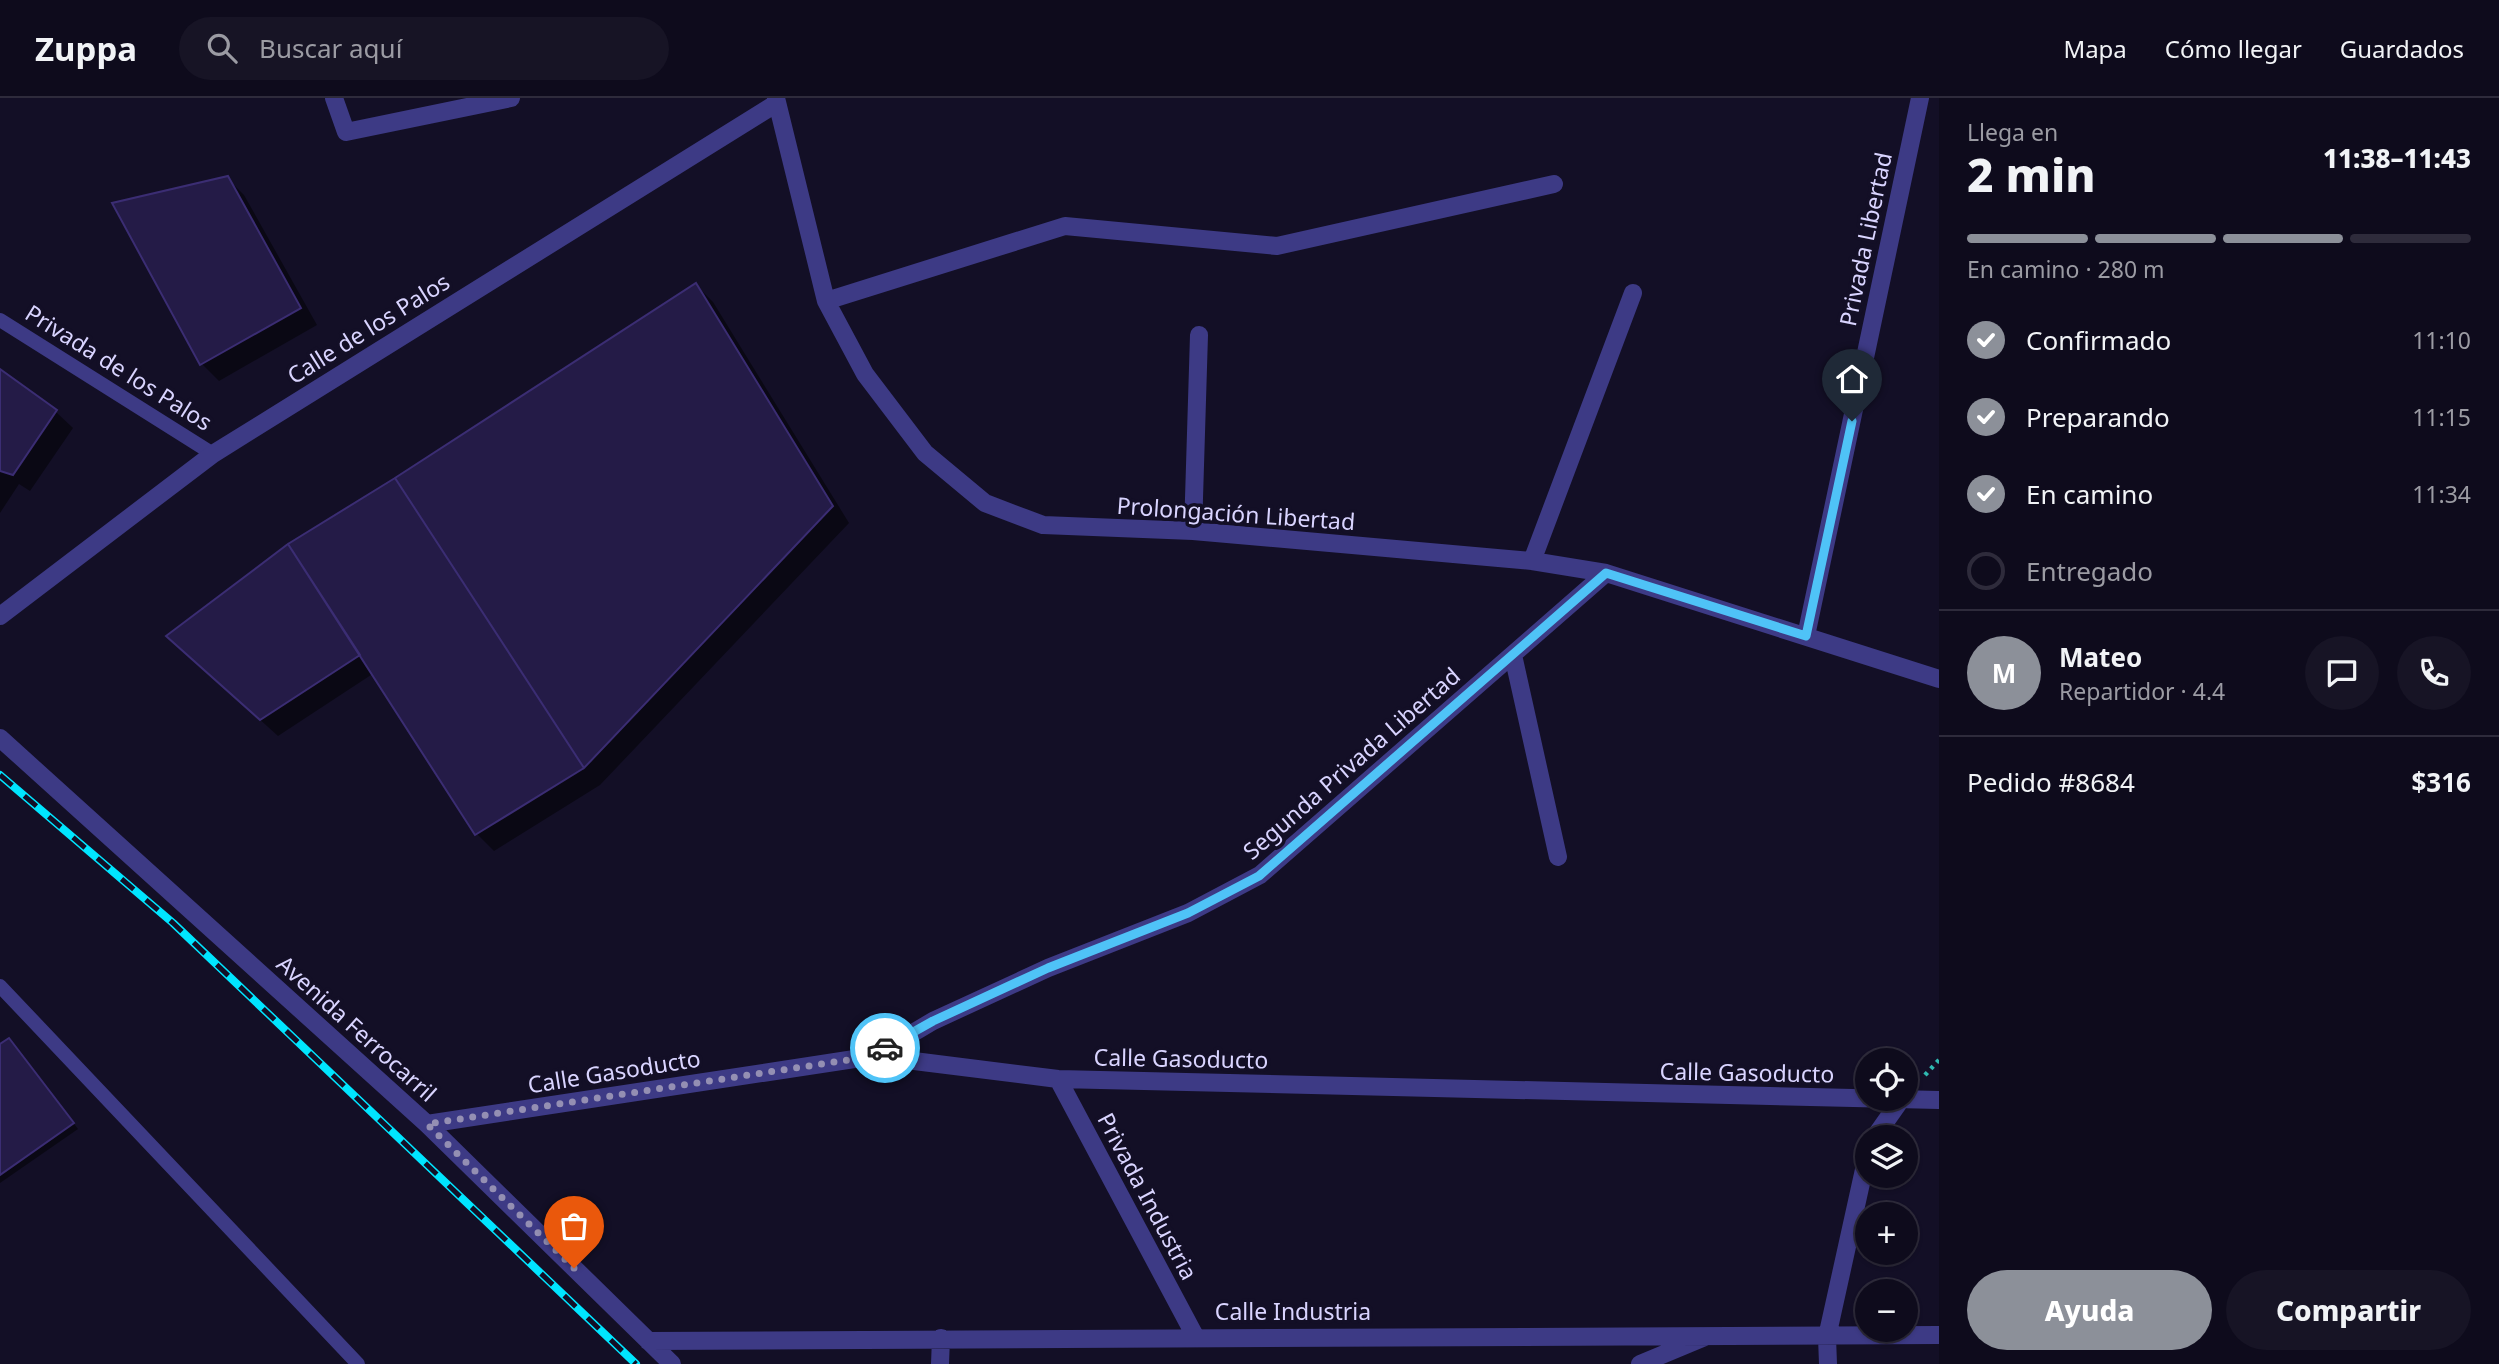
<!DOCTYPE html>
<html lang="es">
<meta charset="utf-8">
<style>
body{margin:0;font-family:"Noto Sans",sans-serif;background:#171425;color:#f1f3f6;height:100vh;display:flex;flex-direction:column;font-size:26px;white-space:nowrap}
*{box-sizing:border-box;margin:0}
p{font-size:23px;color:#9b9ba3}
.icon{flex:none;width:38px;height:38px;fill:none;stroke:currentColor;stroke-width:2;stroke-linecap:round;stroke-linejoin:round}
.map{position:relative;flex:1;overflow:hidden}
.details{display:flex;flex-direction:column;background:#0e0b1c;width:560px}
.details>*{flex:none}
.fabs{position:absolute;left:1855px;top:950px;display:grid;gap:14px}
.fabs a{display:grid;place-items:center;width:63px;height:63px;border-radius:50%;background:#0e0b1c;box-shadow:0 2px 5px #0004,0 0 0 2px #2e2b3b;font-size:35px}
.pin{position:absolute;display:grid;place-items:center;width:60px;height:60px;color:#fff;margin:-72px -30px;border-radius:50% 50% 50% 0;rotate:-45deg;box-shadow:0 0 7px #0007}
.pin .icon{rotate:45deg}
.courier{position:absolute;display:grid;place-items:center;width:70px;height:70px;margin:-35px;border:5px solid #4fc3f7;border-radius:50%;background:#fff;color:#222;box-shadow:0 2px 9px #0007}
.summary em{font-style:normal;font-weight:800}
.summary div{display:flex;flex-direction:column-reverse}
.summary{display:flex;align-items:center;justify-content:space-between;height:119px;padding:0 28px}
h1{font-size:46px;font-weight:800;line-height:52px}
.bar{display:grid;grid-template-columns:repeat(4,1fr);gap:10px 7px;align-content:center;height:84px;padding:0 28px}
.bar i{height:9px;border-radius:5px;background:#2e2b3b}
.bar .active{background:#8c9099}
.bar p{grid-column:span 4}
.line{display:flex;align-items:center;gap:18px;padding:0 28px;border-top:2px solid #2e2b3b}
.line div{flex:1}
.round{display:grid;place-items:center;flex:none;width:74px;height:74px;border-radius:37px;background:#171425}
ol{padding:0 28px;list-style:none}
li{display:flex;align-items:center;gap:21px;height:77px}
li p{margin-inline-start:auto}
li .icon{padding:7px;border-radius:50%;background:#8c9099;color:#fff;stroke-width:4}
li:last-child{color:#9b9ba3}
li i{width:38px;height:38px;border:4px solid #2e2b3b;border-radius:50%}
.button{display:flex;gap:14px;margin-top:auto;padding:14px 28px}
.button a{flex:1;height:80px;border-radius:42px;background:#8c9099;color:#fff;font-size:28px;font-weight:800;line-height:80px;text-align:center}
.button a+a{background:#171425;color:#f1f3f6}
header{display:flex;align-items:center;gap:42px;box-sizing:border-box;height:98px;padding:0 35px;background:#0e0b1c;border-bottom:2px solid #2e2b3b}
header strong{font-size:33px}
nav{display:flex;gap:38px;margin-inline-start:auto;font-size:24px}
.search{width:490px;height:63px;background:#171425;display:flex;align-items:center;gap:18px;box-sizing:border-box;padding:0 24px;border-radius:38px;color:#9b9ba3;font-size:26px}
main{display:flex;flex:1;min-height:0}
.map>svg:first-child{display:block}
.shadow{fill:#0007}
.building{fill:#241b47;stroke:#3b2d73;stroke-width:2}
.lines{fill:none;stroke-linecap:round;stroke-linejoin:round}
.path{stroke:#2fb8b0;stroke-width:4.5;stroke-dasharray:3.5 5;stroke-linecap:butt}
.service{stroke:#3d3a85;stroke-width:14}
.minor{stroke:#3d3a85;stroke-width:18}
.rail-casing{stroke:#00e5ff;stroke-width:8}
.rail{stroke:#130f26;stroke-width:5;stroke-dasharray:16;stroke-linecap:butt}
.done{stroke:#948fb3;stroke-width:7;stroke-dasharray:0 12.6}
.route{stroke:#4fc3f7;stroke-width:9}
.labels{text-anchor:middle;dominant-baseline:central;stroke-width:7;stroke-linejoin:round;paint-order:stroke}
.street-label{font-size:23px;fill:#d9d4ff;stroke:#130f26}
</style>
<header>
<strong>Zuppa</strong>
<div class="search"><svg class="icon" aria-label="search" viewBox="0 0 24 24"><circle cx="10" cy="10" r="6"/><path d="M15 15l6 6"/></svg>Buscar aquí</div>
<nav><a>Mapa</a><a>Cómo llegar</a><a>Guardados</a></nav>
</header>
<main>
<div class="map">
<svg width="1939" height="1266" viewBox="0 0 1939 1266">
<rect width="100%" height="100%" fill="#130f26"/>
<path class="shadow" d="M227,80L244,97L317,227L219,283L202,266L115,106Z
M696,187L713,204L849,425L600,687L494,753L477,736L374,575L278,638L185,554L290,447Z
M0,273L56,314L73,330L30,393L19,386L0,415Z
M14,947L78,1031L0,1085V948Z"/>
<path class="building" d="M228,78L301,210L200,267L112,105Z
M696,185L833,408L584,670L395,380Z
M0,271L57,312L13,377L0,373Z
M395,380L584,670L475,737L288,446Z
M288,446L360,557L260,622L166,538Z
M9,940L74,1025L0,1077V946Z"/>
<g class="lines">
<path class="path" d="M1925,977L1939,962"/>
<path class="service" d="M0,222L213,356
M0,888L358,1266"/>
<path class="minor" d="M334,0L346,34L511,0
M776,0L826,203L865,276L925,355L985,405L1043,427L1193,433L1532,463L1606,475L1939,581
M826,203L1065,128L1277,148L1554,86
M1193,433L1199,237
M1532,463L1633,195
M0,518L213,356L777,5
M1806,538L1920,0
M1513,557L1558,759
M0,640L427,1026L672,1266
M874,958L933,923L1048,870L1188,815L1260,777L1606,475
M1058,981L1195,1238
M427,1026L874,958L1058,981L1939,1002
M1874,1040L1900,1003
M648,1243L1939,1237
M940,1266L941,1240
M1640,1266L1705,1239
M1828,1266L1827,1239L1867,1058"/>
<g class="rail-casing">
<path id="rail" d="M0,677L173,825L636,1266"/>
</g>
<use href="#rail" class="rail"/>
</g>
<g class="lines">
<path class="done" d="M574,1170L427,1026L874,958L885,950"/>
<path class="route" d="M885,950L933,923L1048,870L1188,815L1259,778L1606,475L1806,538L1852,323"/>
</g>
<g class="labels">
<g class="street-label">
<text transform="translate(1865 141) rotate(-78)">Privada Libertad</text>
<text transform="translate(368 230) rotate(-32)">Calle de los Palos</text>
<text transform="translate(119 269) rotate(32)">Privada de los Palos</text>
<text transform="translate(1236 415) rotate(4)">Prolongación Libertad</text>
<text transform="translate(1351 665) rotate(-41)">Segunda Privada Libertad</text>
<text transform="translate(357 930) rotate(42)">Avenida Ferrocarril</text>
<text transform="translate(1181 960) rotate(1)">Calle Gasoducto</text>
<text transform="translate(614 973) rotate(-9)">Calle Gasoducto</text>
<text transform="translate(1747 974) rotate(1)">Calle Gasoducto</text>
<text transform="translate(1148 1098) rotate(62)">Privada Industria</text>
<text x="1293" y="1213">Calle Industria</text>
</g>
</g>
</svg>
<div class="fabs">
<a><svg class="icon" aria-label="locate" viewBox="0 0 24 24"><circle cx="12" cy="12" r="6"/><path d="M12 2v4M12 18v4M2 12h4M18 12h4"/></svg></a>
<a><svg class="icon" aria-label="layers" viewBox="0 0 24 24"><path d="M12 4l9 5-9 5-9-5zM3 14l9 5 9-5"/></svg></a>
<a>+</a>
<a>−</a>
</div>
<div class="pin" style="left:574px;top:1170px;background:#ea580c"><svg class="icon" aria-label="bag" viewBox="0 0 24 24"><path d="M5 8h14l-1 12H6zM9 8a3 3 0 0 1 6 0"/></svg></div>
<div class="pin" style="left:1852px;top:323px;background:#1f2937"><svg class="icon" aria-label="home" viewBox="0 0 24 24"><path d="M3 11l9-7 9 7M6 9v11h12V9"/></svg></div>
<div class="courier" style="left:885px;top:950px"><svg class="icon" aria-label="car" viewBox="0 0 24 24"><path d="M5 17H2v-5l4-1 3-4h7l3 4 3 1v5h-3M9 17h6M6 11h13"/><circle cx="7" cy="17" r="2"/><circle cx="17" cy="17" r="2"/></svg></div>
</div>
<section class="details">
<div class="summary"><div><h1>2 min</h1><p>Llega en</p></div><em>11:38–11:43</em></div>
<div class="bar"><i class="active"></i><i class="active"></i><i class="active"></i><i></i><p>En camino · 280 m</p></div>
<ol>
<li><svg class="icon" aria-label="check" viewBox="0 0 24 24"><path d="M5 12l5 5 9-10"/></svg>Confirmado<p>11:10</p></li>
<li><svg class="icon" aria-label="check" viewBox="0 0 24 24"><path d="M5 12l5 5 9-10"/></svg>Preparando<p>11:15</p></li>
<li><svg class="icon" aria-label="check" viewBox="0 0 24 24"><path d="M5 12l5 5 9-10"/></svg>En camino<p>11:34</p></li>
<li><i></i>Entregado</li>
</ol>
<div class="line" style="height:126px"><b class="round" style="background:#8c9099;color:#fff">M</b><div><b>Mateo</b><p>Repartidor · 4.4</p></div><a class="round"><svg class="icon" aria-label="chat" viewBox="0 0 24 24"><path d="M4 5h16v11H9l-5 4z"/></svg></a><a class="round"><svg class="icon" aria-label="phone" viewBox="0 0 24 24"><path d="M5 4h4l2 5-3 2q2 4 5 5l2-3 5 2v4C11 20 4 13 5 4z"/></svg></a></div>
<div class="line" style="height:91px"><div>Pedido #8684</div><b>$316</b></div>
<div class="button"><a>Ayuda</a><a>Compartir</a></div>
</section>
</main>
